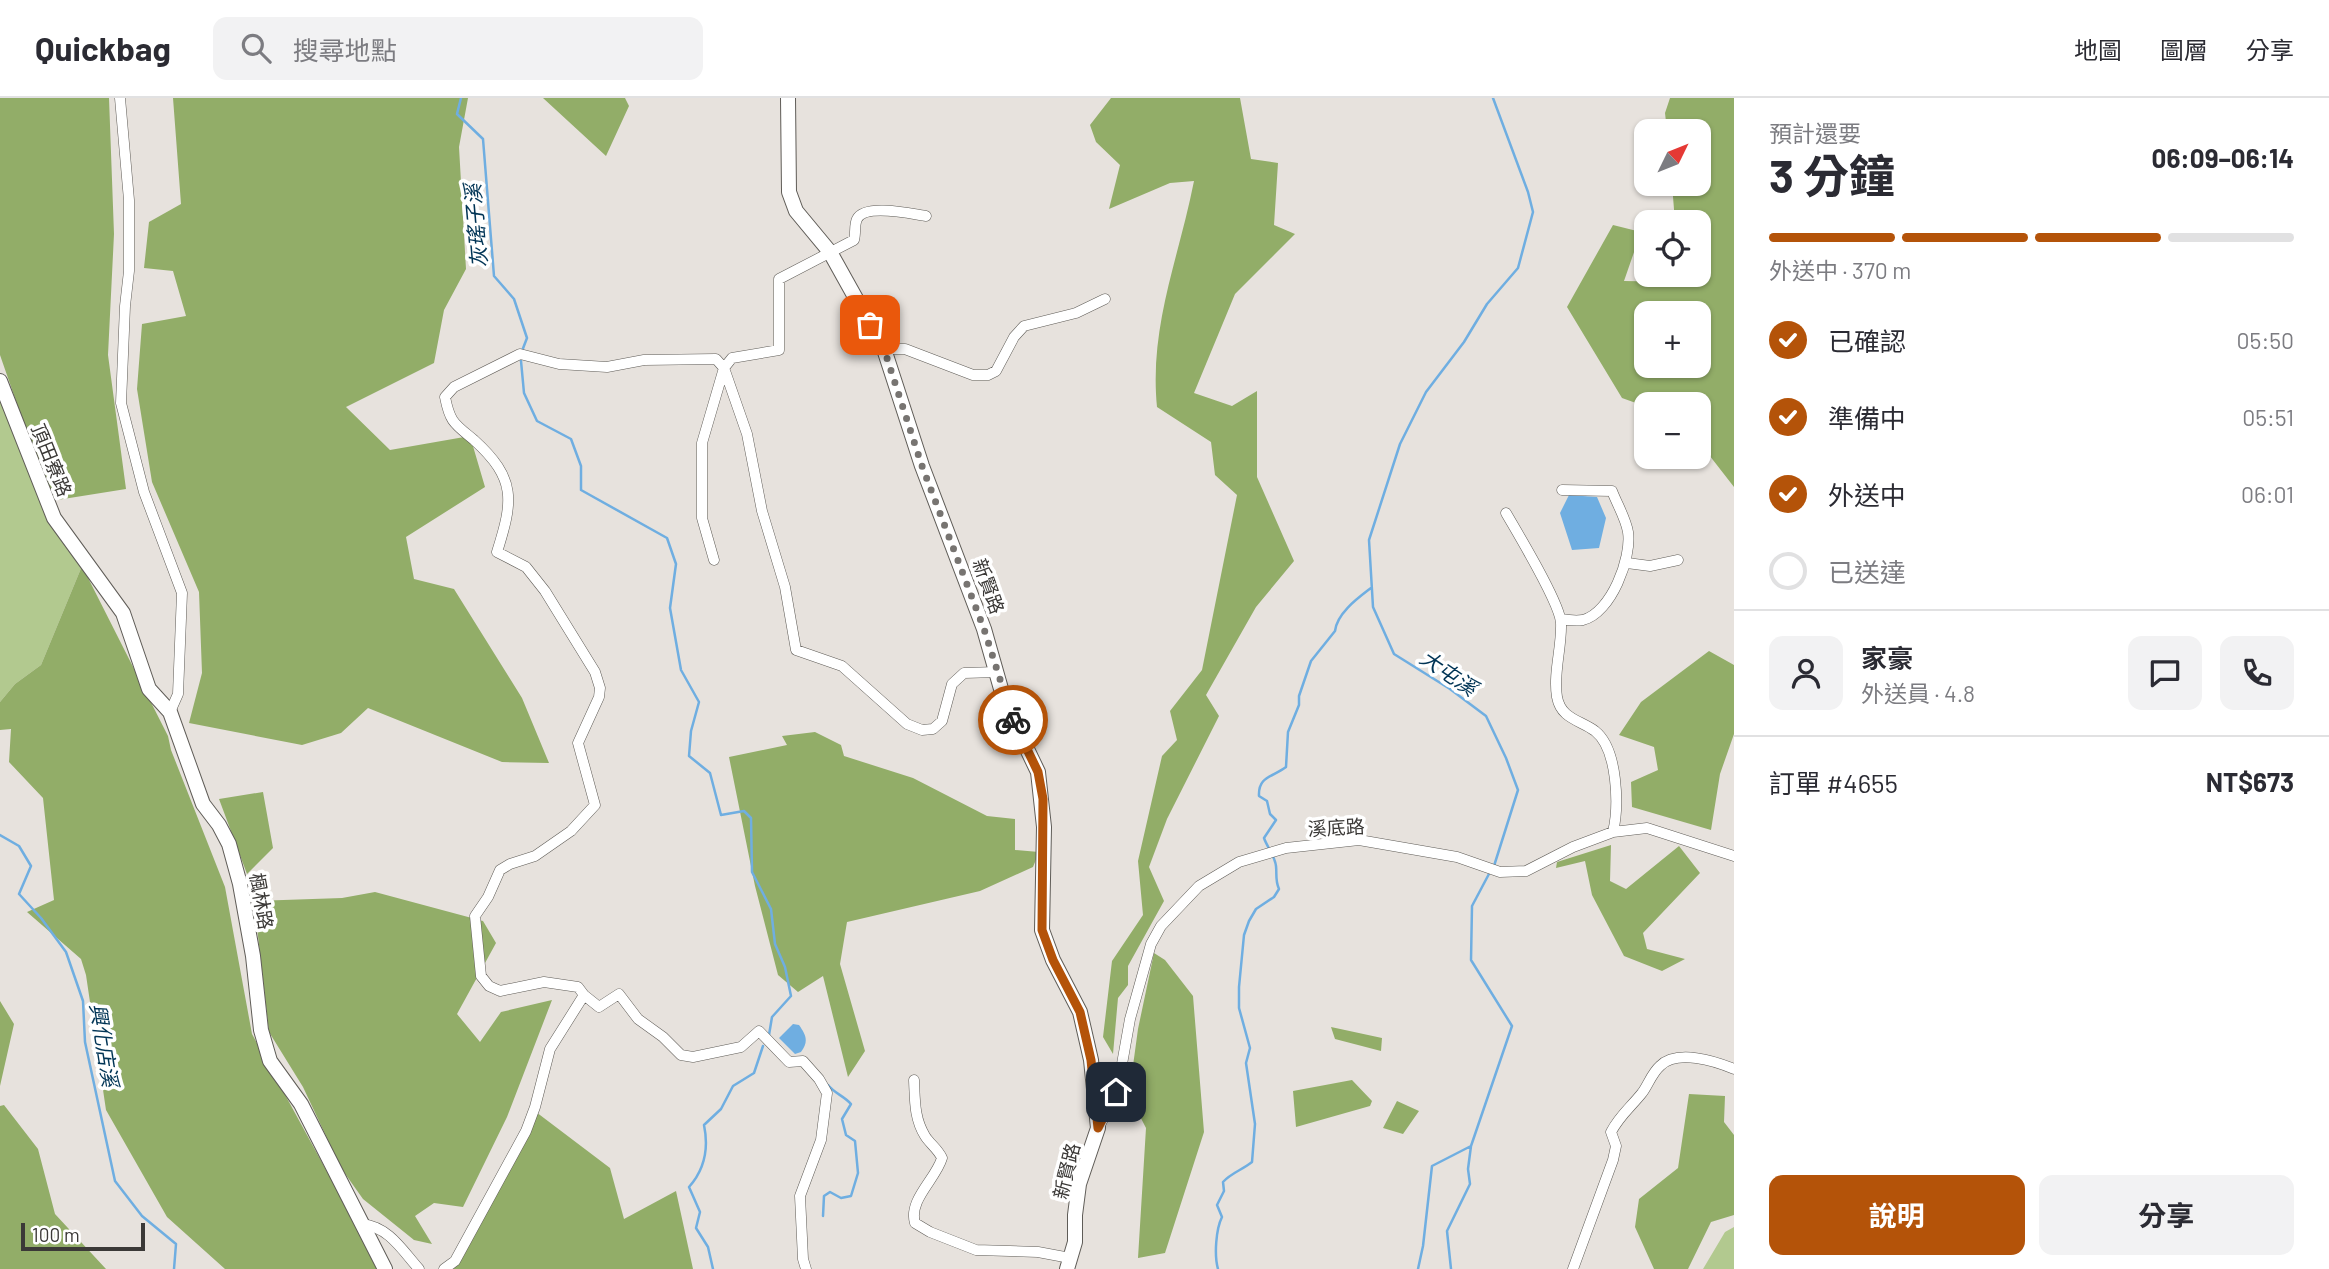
<!DOCTYPE html>
<html lang="zh-TW">
<meta charset="utf-8">
<style>
body{margin:0;font-family:Barlow,"Noto Sans TC",sans-serif;background:#f2f2f3;color:#2b2b33;height:100vh;display:flex;flex-direction:column;font-size:26px;white-space:nowrap}
*{box-sizing:border-box;margin:0}
p{font-size:23px;color:#7c7c81}
.icon{flex:none;width:38px;height:38px;fill:none;stroke:currentColor;stroke-width:2;stroke-linecap:round;stroke-linejoin:round}
.map{position:relative;flex:1;overflow:hidden}
.side{display:flex;flex-direction:column;background:#fff;width:595px}
.side>*{flex:none}
.needle{width:46px;rotate:47deg}
.fabs{position:absolute;left:1634px;top:21px;display:grid;gap:14px}
.fabs a{display:grid;place-items:center;width:77px;height:77px;border-radius:14px;background:#fff;box-shadow:0 2px 5px #0004;font-size:35px}
.scale{position:absolute;left:21px;bottom:18px;width:124px;box-sizing:border-box;padding-left:7px;border:4px solid #3b3937;border-top:0;font-size:19px;line-height:24px;white-space:nowrap;color:#3b3937;-webkit-text-stroke:5px #fff;paint-order:stroke}
.pin{position:absolute;display:grid;place-items:center;width:60px;height:60px;color:#fff;margin:-30px;border-radius:14px;box-shadow:0 4px 10px #0006}
.courier{position:absolute;display:grid;place-items:center;width:70px;height:70px;margin:-35px;border:5px solid #b45309;border-radius:50%;background:#fff;color:#222;box-shadow:0 2px 9px #0007}
.overview em{font-style:normal;font-weight:700}
.overview div{display:flex;flex-direction:column-reverse}
.overview{display:flex;align-items:center;justify-content:space-between;height:119px;padding:0 35px}
h1{font-size:46px;font-weight:700;line-height:52px}
.bar{display:grid;grid-template-columns:repeat(4,1fr);gap:10px 7px;align-content:center;height:84px;padding:0 35px}
.bar i{height:9px;border-radius:5px;background:#e1e1e2}
.bar .active{background:#b45309}
.bar p{grid-column:span 4}
.line{display:flex;align-items:center;gap:18px;padding:0 35px;border-top:2px solid #e1e1e2}
.line div{flex:1}
.round{display:grid;place-items:center;flex:none;width:74px;height:74px;border-radius:14px;background:#f2f2f3}
ol{padding:0 35px;list-style:none}
li{display:flex;align-items:center;gap:21px;height:77px}
li p{margin-inline-start:auto}
li .icon{padding:7px;border-radius:50%;background:#b45309;color:#fff;stroke-width:4}
li:last-child{color:#7c7c81}
li i{width:38px;height:38px;border:4px solid #e1e1e2;border-radius:50%}
.primary-button{display:flex;gap:14px;margin-top:auto;padding:14px 35px}
.primary-button a{flex:1;height:80px;border-radius:14px;background:#b45309;color:#fff;font-size:28px;font-weight:700;line-height:80px;text-align:center}
.primary-button a+a{background:#f2f2f3;color:#2b2b33}
header{display:flex;align-items:center;gap:42px;box-sizing:border-box;height:98px;padding:0 35px;background:#fff;border-bottom:2px solid #e1e1e2}
header strong{font-size:33px}
nav{display:flex;gap:38px;margin-inline-start:auto;font-size:24px}
.search{width:490px;height:63px;background:#f2f2f3;display:flex;align-items:center;gap:18px;box-sizing:border-box;padding:0 24px;border-radius:14px;color:#7c7c81;font-size:26px}
main{display:flex;flex:1;min-height:0}
.map>svg:first-child{display:block}
.green{fill:#b2c98f}
.forest{fill:#92ad68;fill-rule:evenodd}
.water{fill:#6faee1}
.lines{fill:none;stroke-linecap:round;stroke-linejoin:round}
.stream{stroke:#6faee1;stroke-width:2.5}
.street-casing{stroke:#5f5c57;stroke-width:11}
.secondary-casing{stroke:#5f5c57;stroke-width:16}
.street{stroke:#fff;stroke-width:10}
.secondary{stroke:#fff;stroke-width:14}
.done{stroke:#777471;stroke-width:7;stroke-dasharray:0 12.6}
.route{stroke:#b45309;stroke-width:9}
.labels{text-anchor:middle;dominant-baseline:central;stroke-width:7;stroke-linejoin:round;paint-order:stroke}
.street-label{font-size:19px;fill:#3b3937;stroke:#fff}
.water-label{font-size:21px;font-style:italic;fill:#003455;stroke:#fff}
</style>
<header>
<strong>Quickbag</strong>
<div class="search"><svg class="icon" aria-label="search" viewBox="0 0 24 24"><circle cx="10" cy="10" r="6"/><path d="M15 15l6 6"/></svg>搜尋地點</div>
<nav><a>地圖</a><a>圖層</a><a>分享</a></nav>
</header>
<main>
<div class="map">
<svg width="1734" height="1171" viewBox="0 0 1734 1171">
<rect width="100%" height="100%" fill="#e7e2dd"/>
<path class="green" d="M0,283L82,468L41,567L15,586L0,604Z
M1734,1129V1171H1703L1725,1134Z"/>
<path class="forest" d="M0,0H109L114,136L108,257L126,391L57,402L42,378L0,257Z
M173,0H468L459,49L466,171L444,212L434,265L346,309L390,352L470,338L485,389L406,439L414,481L454,491L522,600L549,665L502,664L368,610L341,635L302,647L189,625L202,575L199,494L152,384L137,291L142,226L186,218L173,173L144,170L149,124L181,106Z
M543,0H625L629,8L606,58Z
M1111,0H1240L1251,61L1278,65L1274,127L1295,136L1235,196L1194,295L1232,308L1257,293V379L1294,463L1256,509L1206,597L1219,618L1167,721L1149,769L1164,803L1128,868V887L1118,900L1113,956L1103,939L1112,863L1143,817L1138,763L1162,658L1177,642L1170,613L1202,572L1237,397L1215,377L1211,344L1157,309C1149,228 1179,160 1194,83L1170,85L1109,111L1120,67L1096,44L1090,27Z
M1670,0H1734V389L1699,344V306H1647V309L1622,300L1567,209L1613,127L1641,134L1624,183L1682,184V177H1699V124H1675L1672,86H1699V33H1667L1665,15ZM1647,215H1699V268H1647Z
M82,468L168,638L171,652L225,789L252,936L380,1171H225L167,1119L106,1012L86,877L81,861L27,814L54,802L43,700L9,664L11,631L0,632V604L15,586L41,567Z
M1709,553L1734,567V636L1720,676L1711,732L1632,709L1631,684L1658,672L1654,649L1619,637L1641,604Z
M815,634L841,647L844,658L913,680L987,718L1015,721V752L1039,754L1033,769L980,793L847,824L840,866L865,953L848,979L823,878L798,894L778,877L755,788L729,659L787,647L782,638Z
M263,694L273,750L247,776L219,701Z
M1611,747L1610,783L1626,791L1679,748L1700,775L1643,835L1647,851L1685,861L1662,873L1624,858L1592,797L1585,763L1556,770L1557,764Z
M375,794L483,823L496,845L457,916L480,944L501,914L552,902L507,1019L463,1109L434,1105L415,1118L432,1146L414,1142L363,1101L341,1070L303,989L269,934L254,803L342,800Z
M1154,855L1165,862L1193,898L1204,1034L1165,1155L1138,1160L1146,1030L1129,997L1138,931Z
M0,903L14,926L0,988Z
M1331,929L1382,940L1381,953L1335,941Z
M1352,982L1372,1003L1370,1008L1296,1029L1293,993Z
M1689,996L1725,998L1724,1024L1734,1037V1117L1711,1124L1688,1171H1654L1635,1129L1639,1101L1678,1070Z
M1397,1003L1419,1013L1403,1036L1383,1030Z
M4,1007L38,1051L55,1116L106,1171H0V1008Z
M536,1014L610,1070L624,1121L676,1093L693,1171H440L461,1149Z"/>
<path class="water" d="M1569,397L1597,399L1606,420L1599,450L1572,452L1560,415Z
M793,926L799,927C806,937 809,943 801,954L795,956L779,940Z"/>
<g class="lines">
<path class="stream" d="M461,0L457,16L483,41L494,178L514,201L527,240L522,253
M1493,0L1528,94L1533,114L1518,170L1487,206L1464,244L1426,294L1400,346L1369,442L1373,509L1394,556L1450,591L1486,618L1506,660L1518,692L1494,768
M521,263L524,295L537,323L571,341L581,368V392L667,440L676,466L670,510L681,572L699,604L691,633L689,658L710,675L721,717L744,713L751,720L752,774L771,811L775,846L785,869L791,898L772,919L769,937
M0,737L19,748L31,768L19,796L41,820L66,854L83,903L85,944L115,1083L142,1118L176,1146L174,1171
M823,1118L824,1098L830,1094L841,1100L851,1098L858,1075L855,1043L846,1037L842,1021L851,1006C844,998 834,995 828,987
M713,1171L708,1149L696,1130L700,1114L689,1089C705,1071 709,1051 704,1027L721,1011L733,988L754,975L763,948
M1218,1171C1214,1157 1216,1131 1222,1119L1217,1107L1224,1093L1223,1084C1231,1075 1242,1072 1252,1064L1255,1026L1246,965L1250,950L1239,910V889L1244,837L1249,823L1256,811L1274,799L1279,791C1275,782 1277,777 1276,768C1275,758 1267,749 1264,740L1276,722L1270,716L1267,703L1259,698C1258,678 1273,679 1286,669L1288,634L1299,607V598L1311,563L1335,533C1337,515 1358,500 1371,490
M1418,1171L1423,1148L1432,1068L1471,1048L1512,928L1471,862L1472,808L1490,774
M1451,1171L1447,1133L1470,1086L1468,1071L1471,1048"/>
<g class="street-casing">
<path id="street" d="M120,0L129,102V173L125,208L121,305L144,394L182,495L178,596L170,614
M884,251H905L973,277H988L996,273L1014,239L1024,228L1076,215L1105,201
M1506,415C1518,436 1560,505 1561,525C1562,549 1553,575 1557,599C1561,621 1580,622 1595,633C1618,651 1619,708 1613,734
M714,462L702,420V345L724,270L732,260L779,252V181L854,142C856,135 854,127 857,121C865,105 912,116 926,118
M1627,465L1650,468L1678,462
M1561,521C1567,522 1577,523 1583,522C1611,515 1632,460 1628,434C1626,421 1617,406 1612,393L1562,392
M584,897L599,909L619,896L638,921L663,939L681,957L693,959L741,949L759,933L789,964L803,963L819,981L827,995L821,1042L800,1098L803,1161L806,1171
M914,982C915,1002 914,1020 925,1038C930,1046 938,1051 942,1060C936,1081 908,1102 915,1125L930,1134L976,1152L1038,1154L1070,1160
M1099,1029L1117,994L1130,921L1151,846L1161,828L1199,788L1239,764L1286,750L1359,742L1457,759L1500,774L1526,773L1573,749L1613,734L1647,730L1734,758
M362,1126C389,1129 402,1152 419,1171
M444,1171L455,1163L526,1033L535,1009L550,951L584,897L578,889L544,884L500,893L489,888L481,878L475,818L488,799L500,772L510,766L535,758L571,733L595,707L578,645L599,599L600,590L595,574L545,493L526,469L497,454C513,403 517,381 474,342C455,326 450,325 445,299L454,289L520,256L559,266L607,269L644,262L716,261L724,270L747,336L762,413L785,489L796,552L842,568L907,626L922,632L933,631L942,623L952,586L964,575L997,574
M1573,1171L1613,1062L1616,1048L1611,1034C1620,1017 1630,1010 1642,995C1648,987 1652,975 1660,968C1677,951 1715,963 1734,971"/>
</g>
<g class="secondary-casing">
<path id="secondary" d="M788,0L789,94L796,113L830,154L884,251L922,368L984,531L1005,605L1038,674L1044,729L1042,832L1053,862L1080,914L1091,962L1098,1030L1079,1086L1075,1117V1144L1067,1171
M0,283L54,420L123,515L149,591L170,614L203,706L219,727L229,746L240,786L253,858L261,932L270,963L301,1006L385,1171"/>
</g>
<use href="#street" class="street"/>
<use href="#secondary" class="secondary"/>
</g>
<g class="lines">
<path class="done" d="M870,227L884,251L922,368L984,531L1013,622"/>
<path class="route" d="M1013,622L1038,674L1043,701L1042,832L1053,862L1080,914L1091,962L1098,1030L1116,994"/>
</g>
<g class="labels">
<g class="street-label">
<text transform="translate(52 362) rotate(68)">頂田寮路</text>
<text transform="translate(989 488) rotate(70)">新賢路</text>
<text transform="translate(1336 729) rotate(-3)">溪底路</text>
<text transform="translate(262 803) rotate(80)">楓林路</text>
<text transform="translate(1066 1073) rotate(-76)">新賢路</text>
</g>
<g class="water-label">
<text transform="translate(475 128) rotate(-95)">灰瑤子溪</text>
<text transform="translate(1449 574) rotate(34)">大屯溪</text>
<text transform="translate(105 947) rotate(81)">興化店溪</text>
</g>
</g>
</svg>
<div class="fabs">
<a><svg class="needle" viewBox="-14 -14 28 28"><path d="M0-13l5 13h-10z" fill="#e53935"/><path d="M0 13l5-13h-10z" fill="#7c7c81"/></svg></a>
<a><svg class="icon" aria-label="locate" viewBox="0 0 24 24"><circle cx="12" cy="12" r="6"/><path d="M12 2v4M12 18v4M2 12h4M18 12h4"/></svg></a>
<a>+</a>
<a>−</a>
</div>
<div class="scale">100 m</div>
<div class="pin" style="left:870px;top:227px;background:#ea580c"><svg class="icon" aria-label="bag" viewBox="0 0 24 24"><path d="M5 8h14l-1 12H6zM9 8a3 3 0 0 1 6 0"/></svg></div>
<div class="pin" style="left:1116px;top:994px;background:#1f2937"><svg class="icon" aria-label="home" viewBox="0 0 24 24"><path d="M3 11l9-7 9 7M6 9v11h12V9"/></svg></div>
<div class="courier" style="left:1013px;top:622px"><svg class="icon" aria-label="bike" viewBox="0 0 24 24"><circle cx="6" cy="16" r="4"/><circle cx="18" cy="16" r="4"/><path d="M6 16l4-8h5l3 8M10 8l3 8H6M13 5h3"/></svg></div>
</div>
<section class="side">
<div class="overview"><div><h1>3 分鐘</h1><p>預計還要</p></div><em>06:09–06:14</em></div>
<div class="bar"><i class="active"></i><i class="active"></i><i class="active"></i><i></i><p>外送中 · 370 m</p></div>
<ol>
<li><svg class="icon" aria-label="check" viewBox="0 0 24 24"><path d="M5 12l5 5 9-10"/></svg>已確認<p>05:50</p></li>
<li><svg class="icon" aria-label="check" viewBox="0 0 24 24"><path d="M5 12l5 5 9-10"/></svg>準備中<p>05:51</p></li>
<li><svg class="icon" aria-label="check" viewBox="0 0 24 24"><path d="M5 12l5 5 9-10"/></svg>外送中<p>06:01</p></li>
<li><i></i>已送達</li>
</ol>
<div class="line" style="height:126px"><a class="round"><svg class="icon" aria-label="person" viewBox="0 0 24 24"><circle cx="12" cy="8" r="4"/><path d="M4 21q1-7 8-7t8 7"/></svg></a><div><b>家豪</b><p>外送員 · 4.8</p></div><a class="round"><svg class="icon" aria-label="chat" viewBox="0 0 24 24"><path d="M4 5h16v11H9l-5 4z"/></svg></a><a class="round"><svg class="icon" aria-label="phone" viewBox="0 0 24 24"><path d="M5 4h4l2 5-3 2q2 4 5 5l2-3 5 2v4C11 20 4 13 5 4z"/></svg></a></div>
<div class="line" style="height:91px"><div>訂單 #4655</div><b>NT$673</b></div>
<div class="primary-button"><a>說明</a><a>分享</a></div>
</section>
</main>
